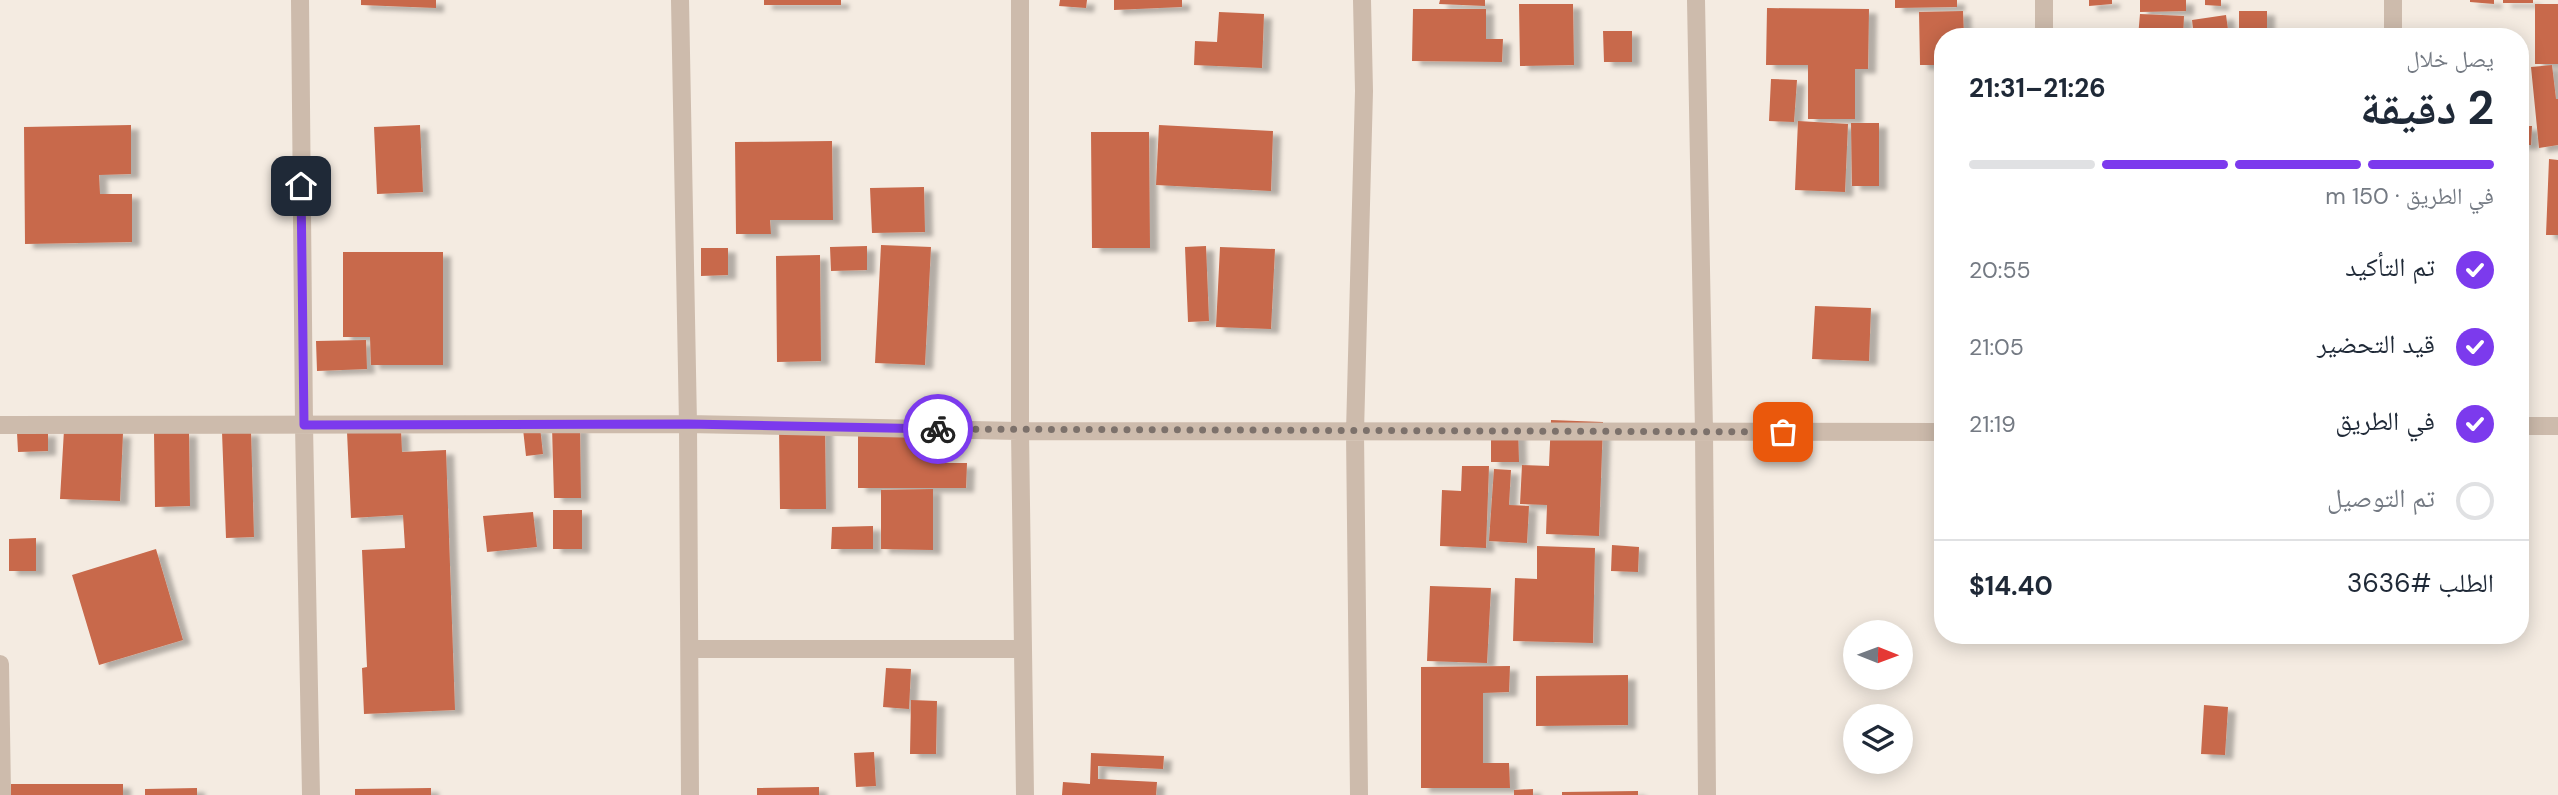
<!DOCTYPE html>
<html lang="ar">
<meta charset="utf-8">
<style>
body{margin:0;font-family:"DM Sans","Noto Naskh Arabic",sans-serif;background:#f2f2f3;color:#1f2937;direction:rtl;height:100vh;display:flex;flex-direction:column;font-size:26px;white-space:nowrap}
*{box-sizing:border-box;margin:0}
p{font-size:23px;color:#747a83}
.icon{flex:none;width:38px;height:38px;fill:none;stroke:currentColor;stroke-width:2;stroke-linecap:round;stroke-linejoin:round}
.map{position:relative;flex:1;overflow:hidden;direction:ltr}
.panel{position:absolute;left:1934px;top:28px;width:595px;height:616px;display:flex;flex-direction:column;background:#fff;border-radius:28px;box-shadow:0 4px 18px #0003;direction:rtl}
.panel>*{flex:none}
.needle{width:46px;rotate:91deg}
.tools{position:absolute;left:1843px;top:620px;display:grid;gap:14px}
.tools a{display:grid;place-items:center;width:70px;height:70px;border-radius:50%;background:#fff;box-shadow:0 4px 18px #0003;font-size:35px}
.pin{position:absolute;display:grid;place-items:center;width:60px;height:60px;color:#fff;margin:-30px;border-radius:14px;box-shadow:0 4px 10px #0006}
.courier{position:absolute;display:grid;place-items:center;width:70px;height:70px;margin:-35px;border:5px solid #7c3aed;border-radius:50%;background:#fff;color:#222;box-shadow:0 2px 9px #0007}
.summary em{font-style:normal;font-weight:700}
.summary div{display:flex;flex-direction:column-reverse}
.summary{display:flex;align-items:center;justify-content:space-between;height:119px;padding:0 35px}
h1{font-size:46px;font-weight:700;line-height:52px}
.bar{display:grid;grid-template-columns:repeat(4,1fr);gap:10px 7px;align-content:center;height:84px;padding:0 35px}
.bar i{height:9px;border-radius:5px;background:#e0e1e3}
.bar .current{background:#7c3aed}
.bar p{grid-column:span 4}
.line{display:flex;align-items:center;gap:18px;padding:0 35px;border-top:2px solid #e0e1e3}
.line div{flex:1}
ol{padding:0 35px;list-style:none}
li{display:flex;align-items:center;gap:21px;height:77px}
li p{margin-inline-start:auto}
li .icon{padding:7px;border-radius:50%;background:#7c3aed;color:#fff;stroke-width:4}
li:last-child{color:#747a83}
li i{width:38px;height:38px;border:4px solid #e0e1e3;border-radius:50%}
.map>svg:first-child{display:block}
.building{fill:#c8694b;filter:url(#shadow)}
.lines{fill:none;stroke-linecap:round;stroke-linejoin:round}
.street{stroke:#cdbbac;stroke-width:18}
.done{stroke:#7c716b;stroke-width:7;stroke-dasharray:0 12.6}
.route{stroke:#7c3aed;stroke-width:9}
</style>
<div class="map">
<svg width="2558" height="795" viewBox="0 0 2558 795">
<defs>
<filter id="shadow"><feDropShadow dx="8" dy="4.5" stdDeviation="2" flood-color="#0004"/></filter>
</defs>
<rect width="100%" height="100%" fill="#f4ebe1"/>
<path class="building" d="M361,0H436V8L361,5Z
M764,0H841V5H764Z
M1060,0H1087L1086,8L1059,6Z
M1114,0H1182V7L1114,10Z
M1440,0H1485V6L1439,4Z
M1895,0H1957V7L1895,8Z
M2089,0H2112V4L2089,6Z
M2140,0H2186V11L2140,12Z
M2205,0H2221V6L2205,5Z
M2470,0H2494V4L2470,2Z
M2503,0H2533V3H2503Z
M1519,4H1573L1574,65L1520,66Z
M2535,4H2558V64H2535Z
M1767,8L1869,9L1868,69H1855V119H1808V65H1766Z
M1413,9H1486V39H1503L1502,62L1412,61Z
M1963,11L1964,37H1942V65H1920L1919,12Z
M2239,11H2267V37H2239Z
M1219,12L1264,14L1262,68L1194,65L1195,41L1217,42Z
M2140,14L2184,16L2183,37H2138Z
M2226,15L2229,37H2194L2192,20Z
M1603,31H1632V62H1604Z
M2552,65L2556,99H2558V145L2539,148L2531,67Z
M1771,79L1797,80L1794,122L1769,121Z
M1798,121L1848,124L1845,192L1795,190Z
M1851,123H1879V186H1852Z
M131,125V174L99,175L100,194H132V242L25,244L24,127Z
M420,125L423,192L377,194L374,127Z
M1159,125L1273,131L1271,191L1156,185Z
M2520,126H2532L2531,145H2520Z
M1091,132H1149L1150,248H1092Z
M832,141L833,220H770L771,234H736L735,142Z
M2549,159L2558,160V235H2546Z
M924,187L925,232L872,233L870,188Z
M881,245L931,247L925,365L875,363Z
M867,246V270L831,271L830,247Z
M1206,246L1209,321L1188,322L1185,247Z
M1220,247L1275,249L1271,329L1216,327Z
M701,248H728V275L701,276Z
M343,252H443V365H371L370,337H343Z
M820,255L821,361L777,362L776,256Z
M1815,306L1871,308L1869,361L1812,359Z
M366,340L367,369L317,371L316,341Z
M1551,420L1603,422L1599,536L1546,534L1547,505L1520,504L1522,465L1549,466Z
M858,422H938L937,463H967L966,488H858Z
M580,426L581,498H554L552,427Z
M825,426L826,509H780L779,427Z
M540,427L543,454L526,456L523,429Z
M1491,428H1518L1519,462H1491Z
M64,430L123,433L120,501L60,499Z
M401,430L402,452L446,450L455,710L364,714L362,668L367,667L362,550L405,548L403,515L351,518L347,432Z
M251,431L254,537L226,538L222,432Z
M48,432V451L18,452L17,433Z
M154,432H189L190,506L155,507Z
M1462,466H1489L1486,548L1440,546L1442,490L1461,491Z
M1494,469L1511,470L1509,505L1529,506L1527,543L1489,541Z
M933,489V550L881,549V490Z
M553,510H582V549H553Z
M533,512L537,547L487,552L483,516Z
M873,526V549H831L832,527Z
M36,538V571H9V539Z
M1612,545L1639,547L1638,572L1611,571Z
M1537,546L1595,548L1593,643L1513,641L1515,578L1537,579Z
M156,549L183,640L99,665L72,575Z
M1430,586L1491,588L1487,663L1427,661Z
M1510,666L1509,692L1483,693V763H1509L1510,788H1421V667Z
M886,668L911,669L909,709L883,707Z
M1628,675V725L1536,726V676Z
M911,700L937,701L936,754H910Z
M2204,705L2228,707L2225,755L2201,754Z
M874,752L876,786L856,787L854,753Z
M1091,753L1164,756L1163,769L1098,766V779L1157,782L1156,795H1062L1063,782L1090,784Z
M11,784H123V795H11Z
M819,787V795H757V788Z
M197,788V795H145V789Z
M431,788V795H355V789Z
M1533,789V795H1514V790Z
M1638,791V795H1562V792Z"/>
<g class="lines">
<path class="street" d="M300,0L304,425L311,795
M680,0L688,424L690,795
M1020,0V431L1025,795
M1696,0L1704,431L1707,795
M2044,37V0
M2393,37V0
M0,425L688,424L1020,431L1942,432
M2520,426H2558
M691,649H1022
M0,664L2,795
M1359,795L1355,432L1364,91L1362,0"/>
</g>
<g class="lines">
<path class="done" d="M938,429L1783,432"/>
<path class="route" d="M301,186L304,425L688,424L938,429"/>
</g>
</svg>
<div class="tools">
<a><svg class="needle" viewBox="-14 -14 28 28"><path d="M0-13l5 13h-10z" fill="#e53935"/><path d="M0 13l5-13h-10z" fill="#747a83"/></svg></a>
<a><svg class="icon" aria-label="layers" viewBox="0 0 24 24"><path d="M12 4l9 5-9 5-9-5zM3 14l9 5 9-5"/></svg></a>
</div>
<div class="pin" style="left:1783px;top:432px;background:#ea580c"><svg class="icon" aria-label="bag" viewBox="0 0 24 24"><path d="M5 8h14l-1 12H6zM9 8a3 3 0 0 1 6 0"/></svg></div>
<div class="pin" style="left:301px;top:186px;background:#1f2937"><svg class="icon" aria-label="home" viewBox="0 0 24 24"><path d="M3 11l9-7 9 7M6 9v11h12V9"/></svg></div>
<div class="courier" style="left:938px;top:429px"><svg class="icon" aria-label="bike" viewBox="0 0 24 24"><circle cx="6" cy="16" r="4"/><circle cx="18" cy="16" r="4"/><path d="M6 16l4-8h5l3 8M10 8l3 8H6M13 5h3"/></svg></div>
<section class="panel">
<div class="summary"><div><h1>2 دقيقة</h1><p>يصل خلال</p></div><em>21:26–21:31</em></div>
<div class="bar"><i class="current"></i><i class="current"></i><i class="current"></i><i></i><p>في الطريق · 150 m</p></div>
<ol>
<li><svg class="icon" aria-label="check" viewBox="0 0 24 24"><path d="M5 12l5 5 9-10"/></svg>تم التأكيد<p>20:55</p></li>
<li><svg class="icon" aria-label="check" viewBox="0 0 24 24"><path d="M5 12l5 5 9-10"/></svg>قيد التحضير<p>21:05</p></li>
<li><svg class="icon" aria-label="check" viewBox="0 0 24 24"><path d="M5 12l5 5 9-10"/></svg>في الطريق<p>21:19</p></li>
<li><i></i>تم التوصيل</li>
</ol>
<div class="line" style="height:91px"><div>الطلب #3636</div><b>$14.40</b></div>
</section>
</div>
